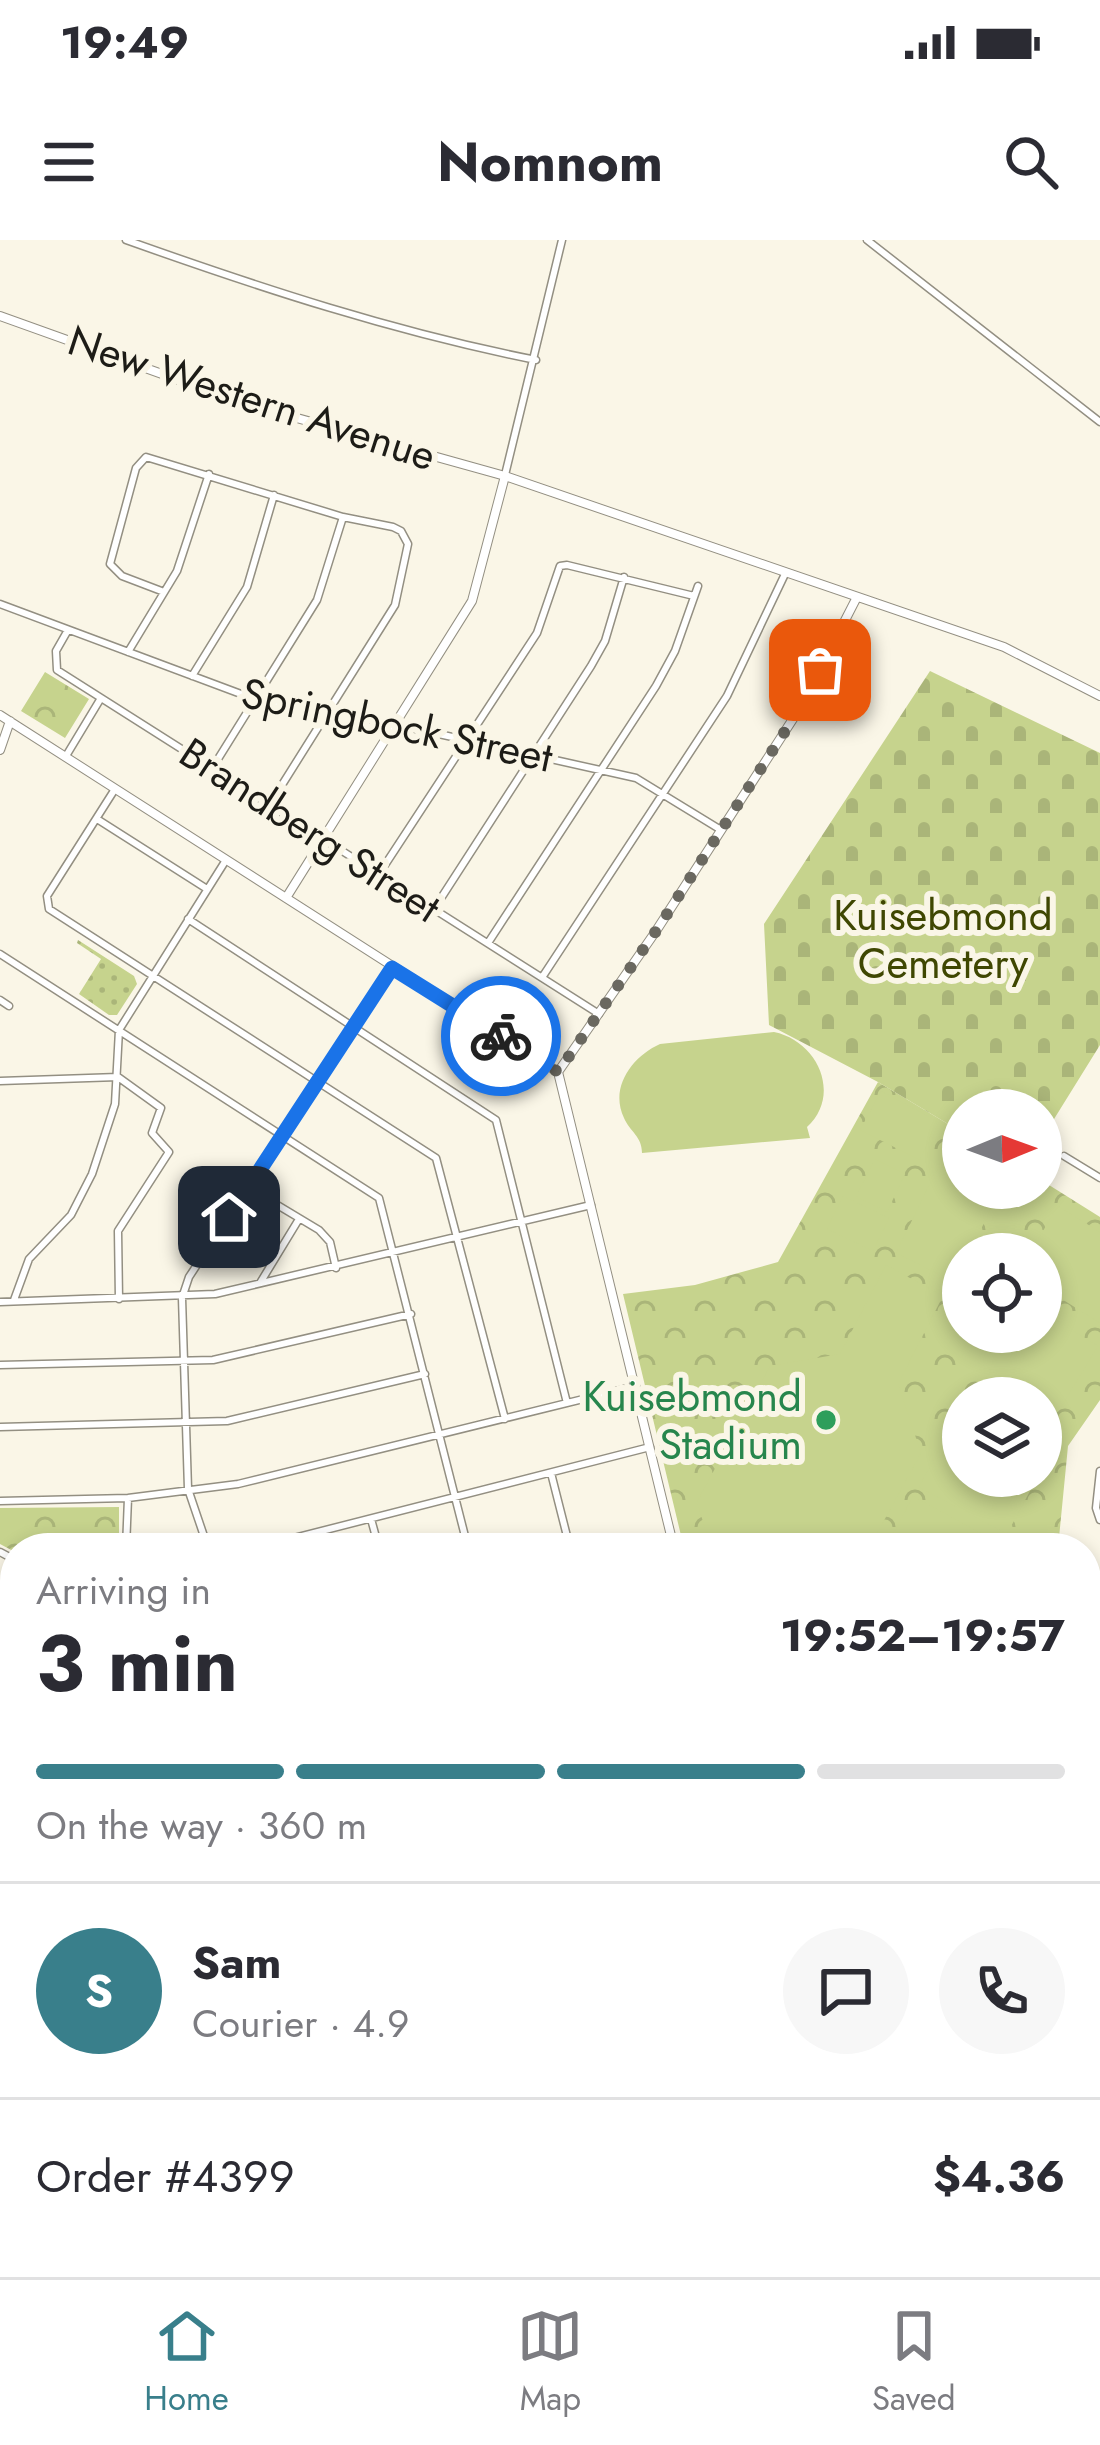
<!DOCTYPE html>
<meta charset="utf-8">
<style>
body{margin:0;font-family:Jost,sans-serif;background:#f7f7f7;color:#2b2b33;height:100vh;display:flex;flex-direction:column;font-size:45px;white-space:nowrap}
*{box-sizing:border-box;margin:0}
p{font-size:39px;color:#7c7c81}
.icon{flex:none;width:66px;height:66px;fill:none;stroke:currentColor;stroke-width:2;stroke-linecap:round;stroke-linejoin:round}
.map{position:relative;flex:1;overflow:hidden}
.panel{position:absolute;left:0px;top:1293px;width:1101px;height:744px;display:flex;flex-direction:column;background:#fff;border-radius:48px 48px 0 0;box-shadow:0 6px 18px #0003}
.panel>*{flex:none}
.needle{width:78px;rotate:89deg}
.fabs{position:absolute;left:942px;top:849px;display:grid;gap:24px}
.fabs a{display:grid;place-items:center;width:120px;height:120px;border-radius:50%;background:#fff;box-shadow:0 6px 18px #0003;font-size:60px}
.pin{position:absolute;display:grid;place-items:center;width:102px;height:102px;color:#fff;margin:-51px;border-radius:24px;box-shadow:0 6px 18px #0006}
.courier{position:absolute;display:grid;place-items:center;width:120px;height:120px;margin:-60px;border:9px solid #1a73e8;border-radius:50%;background:#fff;color:#222;box-shadow:0 3px 15px #0007}
.headline em{font-style:normal;font-weight:700}
.headline div{display:flex;flex-direction:column-reverse}
.headline{display:flex;align-items:center;justify-content:space-between;height:204px;padding:0 36px}
h1{font-size:78px;font-weight:700;line-height:90px}
.bar{display:grid;grid-template-columns:repeat(4,1fr);gap:18px 12px;align-content:center;height:144px;padding:0 36px}
.bar i{height:15px;border-radius:9px;background:#e1e1e2}
.bar .active{background:#397f8b}
.bar p{grid-column:span 4}
.line{display:flex;align-items:center;gap:30px;padding:0 36px;border-top:3px solid #e1e1e2}
.line div{flex:1}
.round{display:grid;place-items:center;flex:none;width:126px;height:126px;border-radius:63px;background:#f7f7f7}
.status{display:flex;justify-content:space-between;align-items:center;height:84px;padding:0 60px;background:#fff;direction:ltr}
.status svg{height:33px;fill:currentColor}
header{display:flex;justify-content:space-between;align-items:center;height:156px;padding:0 36px;background:#fff;font-size:54px;font-weight:700}
.tabs{display:flex;justify-content:space-around;align-items:center;height:168px;border-top:3px solid #e1e1e2;background:#fff;font-size:33px;color:#7c7c81}
.tabs a{display:grid;justify-items:center;gap:6px}
.tabs .active{color:#397f8b}
.map>svg:first-child{display:block}
.grass{fill:url(#grass-dots)}
.forest{fill:url(#forest-crowns);fill-rule:evenodd}
.cemetery{fill:url(#cemetery-stones)}
.pitch{fill:#c6d38d}
.lines{fill:none;stroke-linecap:round;stroke-linejoin:round}
.minor-casing{stroke:#938f82;stroke-width:9}
.tertiary-casing{stroke:#938f82;stroke-width:10}
.minor{stroke:#fff;stroke-width:6}
.tertiary{stroke:#fff;stroke-width:8}
.done{stroke:#6a6860;stroke-width:12;stroke-dasharray:0 21.6}
.route{stroke:#1a73e8;stroke-width:15}
.leisure-dot{fill:#2e9e5b;stroke:#faf6e7;stroke-width:4.5}
.labels{text-anchor:middle;dominant-baseline:central;stroke-width:12;stroke-linejoin:round;paint-order:stroke}
.street-label{font-size:42px;fill:#1d1c17;stroke:#faf6e7}
.park-label{font-size:42px;fill:#3f4702;stroke:#faf6e7}
.leisure-label{font-size:42px;fill:#27864d;stroke:#faf6e7;text-anchor:end}
</style>
<div class="status"><b>19:49</b><svg viewBox="0 0 49 12"><path d="M0 12V9h3v3zM5 12V6h3v6zM10 12V3h3v9zM15 12V0h3v12zM26 1h20v11H26zM47 4h2v5h-2z"/></svg></div>
<header><svg class="icon" aria-label="menu" viewBox="0 0 24 24"><path d="M4 6h16M4 12h16M4 18h16"/></svg>Nomnom<svg class="icon" aria-label="search" viewBox="0 0 24 24"><circle cx="10" cy="10" r="6"/><path d="M15 15l6 6"/></svg></header>
<div class="map">
<svg width="1100" height="2037" viewBox="0 0 1100 2037">
<defs>
<pattern id="grass-dots" width="8" height="8" patternUnits="userSpaceOnUse" patternTransform="scale(3)"><rect width="8" height="8" fill="#c6d38d"/><path d="M2 2h.1M6 6h.1" fill="none" stroke="#aab579" stroke-width="1.8" stroke-linecap="round"/></pattern>
<pattern id="forest-crowns" width="20" height="18" patternUnits="userSpaceOnUse" patternTransform="scale(3)"><rect width="20" height="18" fill="#c6d38d"/><path d="M2 6a3 3 0 1 1 6 0M12 15a3 3 0 1 1 6 0" fill="none" stroke="#aab579"/></pattern>
<pattern id="cemetery-stones" width="16" height="16" patternUnits="userSpaceOnUse" patternTransform="scale(3)"><rect width="16" height="16" fill="#c6d38d"/><path d="M2 7V4a2 2 0 0 1 4 0v3zM10 15v-3a2 2 0 0 1 4 0v3z" fill="#aab579"/></pattern>
</defs>
<rect width="100%" height="100%" fill="#faf6e7"/>
<path class="grass" d="M78,700L134,736L137,744L117,775H109L79,754L101,719L77,703Z"/>
<path class="forest" d="M45,432L89,459L65,498L21,471Z
M878,842L963,893V948H1041V940L1100,977V1160L1068,1206L1058,1308H684L623,1054L695,1045L778,1022ZM963,1014H1041V1092H963ZM963,1158H1041V1236H963Z
M119,1267V1308H15V1312L0,1304V1268Z"/>
<path class="cemetery" d="M930,431L1100,513V805L1041,900V870H963V893L878,842L769,785L764,684Z"/>
<path class="pitch" d="M774,792C818,801 842,855 807,887L810,898L642,913C642,896 630,892 624,878C609,847 633,816 660,804Z
M881,851L937,881L920,920L860,890Z
M943,917L963,927V948H1001L969,1014H963V1026L955,1042L896,1013Z
M875,919L905,934L887,972L856,956Z
M843,956L889,978L873,1011L827,989Z
M1058,966L1100,992V1083L1041,1046V1014H1029Z
M886,1025L943,1056L898,1144L921,1213L869,1308H711L697,1262L770,1126L840,1114Z
M1041,1071L1098,1106L1058,1172L969,1117L984,1092H1041Z
M956,1178L963,1182V1236H1038L1007,1294L919,1247Z
M913,1256L1001,1304L999,1308H886Z"/>
<g class="lines">
<g class="minor-casing">
<path id="minor" d="M126,0C261,48 395,92 536,120
M867,0L1100,182
M505,235L562,0
M164,352L122,336L110,324L136,228L146,217L343,277L393,287L401,291L408,304L395,365L270,564
M0,364L257,460L331,470L636,538L721,590
M68,390L56,411L57,430L599,774
M128,412L177,331L209,234
M192,436L247,347L274,255
M66,516L101,458
M213,527L317,360L343,277
M115,549L47,656L49,669L436,918L505,1179
M97,579L207,649
M379,634L537,393L560,326L567,325L694,356
M434,669L591,426L605,401L624,337
M188,679L496,880L567,1163
M488,703L656,446L675,411L698,346
M0,714L379,958L468,1308
M543,736L727,456L785,334
M0,760L9,766
M0,841L118,837L161,868L152,893L169,912L118,991L119,1059
M1064,916L1100,938
M249,948L319,990L330,1002L336,1028
M260,1043L299,979
M14,1060L29,1019L71,975L92,934L115,864L119,790L226,620
M0,1062L215,1054L591,965
M0,1125L213,1120L411,1074
M0,1187L227,1181L425,1134
M1100,1231L1096,1268L1100,1280
M551,1233L570,1308
M0,1261L128,1258L238,1244L636,1146
M371,1279L379,1308
M126,1308L128,1258
M208,1308L188,1249L182,1058L189,1037L392,728
M255,1308L650,1207
M539,1308L567,1299
M0,1312L15,1320
M0,1403L15,1412
M0,1478L15,1486
M1086,1546L1100,1555
M0,1553L15,1562
M0,1630L15,1631
M1086,1681L1100,1694
M0,1708L14,1719L0,1750
M1086,1770L1100,1779
M0,1890L15,1877
M1086,1893L1100,1902
M0,1926L15,1939
M1086,1961L1100,1971
M71,2022L86,2037
M170,2022L186,2037
M268,2022L285,2037
M365,2022L381,2037
M465,2022L480,2032L492,2022
M794,2022L817,2037
M1067,2022L1088,2032L1100,2030
M567,2037L578,2022
M875,2037L884,2022
M963,2037L968,2022"/>
</g>
<g class="tertiary-casing">
<path id="tertiary" d="M0,76L243,163L505,236L1004,407L1100,456
M0,475L558,832L674,1308
M0,510L10,481
M286,658L472,361L505,236
M558,832L656,691L800,468L857,357
M1086,1399L1100,1391
M0,1988L15,1998
M674,2022L690,2037"/>
</g>
<use href="#minor" class="minor"/>
<use href="#tertiary" class="tertiary"/>
</g>
<g class="lines">
<path class="done" d="M501,796L558,832L656,691L800,468L820,430"/>
<path class="route" d="M229,977L392,728L501,796"/>
</g>
<circle class="leisure-dot" cx="826" cy="1180" r="12"/>
<g class="labels">
<g class="street-label">
<text transform="translate(252 158) rotate(18)">New Western Avenue</text>
<text transform="translate(397 485) rotate(12)">Springbock Street</text>
<text transform="translate(310 590) rotate(33)">Brandberg Street</text>
</g>
<g class="park-label">
<text x="943" y="675">Kuisebmond<tspan x="943" dy="48">Cemetery</tspan></text>
</g>
<g class="leisure-label">
<text x="802" y="1156">Kuisebmond<tspan x="802" dy="48">Stadium</tspan></text>
</g>
</g>
</svg>
<div class="fabs">
<a><svg class="needle" viewBox="-14 -14 28 28"><path d="M0-13l5 13h-10z" fill="#e53935"/><path d="M0 13l5-13h-10z" fill="#7c7c81"/></svg></a>
<a><svg class="icon" aria-label="locate" viewBox="0 0 24 24"><circle cx="12" cy="12" r="6"/><path d="M12 2v4M12 18v4M2 12h4M18 12h4"/></svg></a>
<a><svg class="icon" aria-label="layers" viewBox="0 0 24 24"><path d="M12 4l9 5-9 5-9-5zM3 14l9 5 9-5"/></svg></a>
</div>
<div class="pin" style="left:820px;top:430px;background:#ea580c"><svg class="icon" aria-label="bag" viewBox="0 0 24 24"><path d="M5 8h14l-1 12H6zM9 8a3 3 0 0 1 6 0"/></svg></div>
<div class="pin" style="left:229px;top:977px;background:#1f2937"><svg class="icon" aria-label="home" viewBox="0 0 24 24"><path d="M3 11l9-7 9 7M6 9v11h12V9"/></svg></div>
<div class="courier" style="left:501px;top:796px"><svg class="icon" aria-label="bike" viewBox="0 0 24 24"><circle cx="6" cy="16" r="4"/><circle cx="18" cy="16" r="4"/><path d="M6 16l4-8h5l3 8M10 8l3 8H6M13 5h3"/></svg></div>
<section class="panel">
<div class="headline"><div><h1>3 min</h1><p>Arriving in</p></div><em>19:52–19:57</em></div>
<div class="bar"><i class="active"></i><i class="active"></i><i class="active"></i><i></i><p>On the way · 360 m</p></div>
<div class="line" style="height:216px"><b class="round" style="background:#397f8b;color:#fff">S</b><div><b>Sam</b><p>Courier · 4.9</p></div><a class="round"><svg class="icon" aria-label="chat" viewBox="0 0 24 24"><path d="M4 5h16v11H9l-5 4z"/></svg></a><a class="round"><svg class="icon" aria-label="phone" viewBox="0 0 24 24"><path d="M5 4h4l2 5-3 2q2 4 5 5l2-3 5 2v4C11 20 4 13 5 4z"/></svg></a></div>
<div class="line" style="height:156px"><div>Order #4399</div><b>$4.36</b></div>
</section>
</div>
<nav class="tabs">
<a class="active"><svg class="icon" aria-label="home" viewBox="0 0 24 24"><path d="M3 11l9-7 9 7M6 9v11h12V9"/></svg>Home</a>
<a><svg class="icon" aria-label="map" viewBox="0 0 24 24"><path d="M3 6l6-2 6 2 6-2v14l-6 2-6-2-6 2zM9 4v14M15 6v14"/></svg>Map</a>
<a><svg class="icon" aria-label="saved" viewBox="0 0 24 24"><path d="M7 4h10v16l-5-4-5 4z"/></svg>Saved</a>
</nav>
